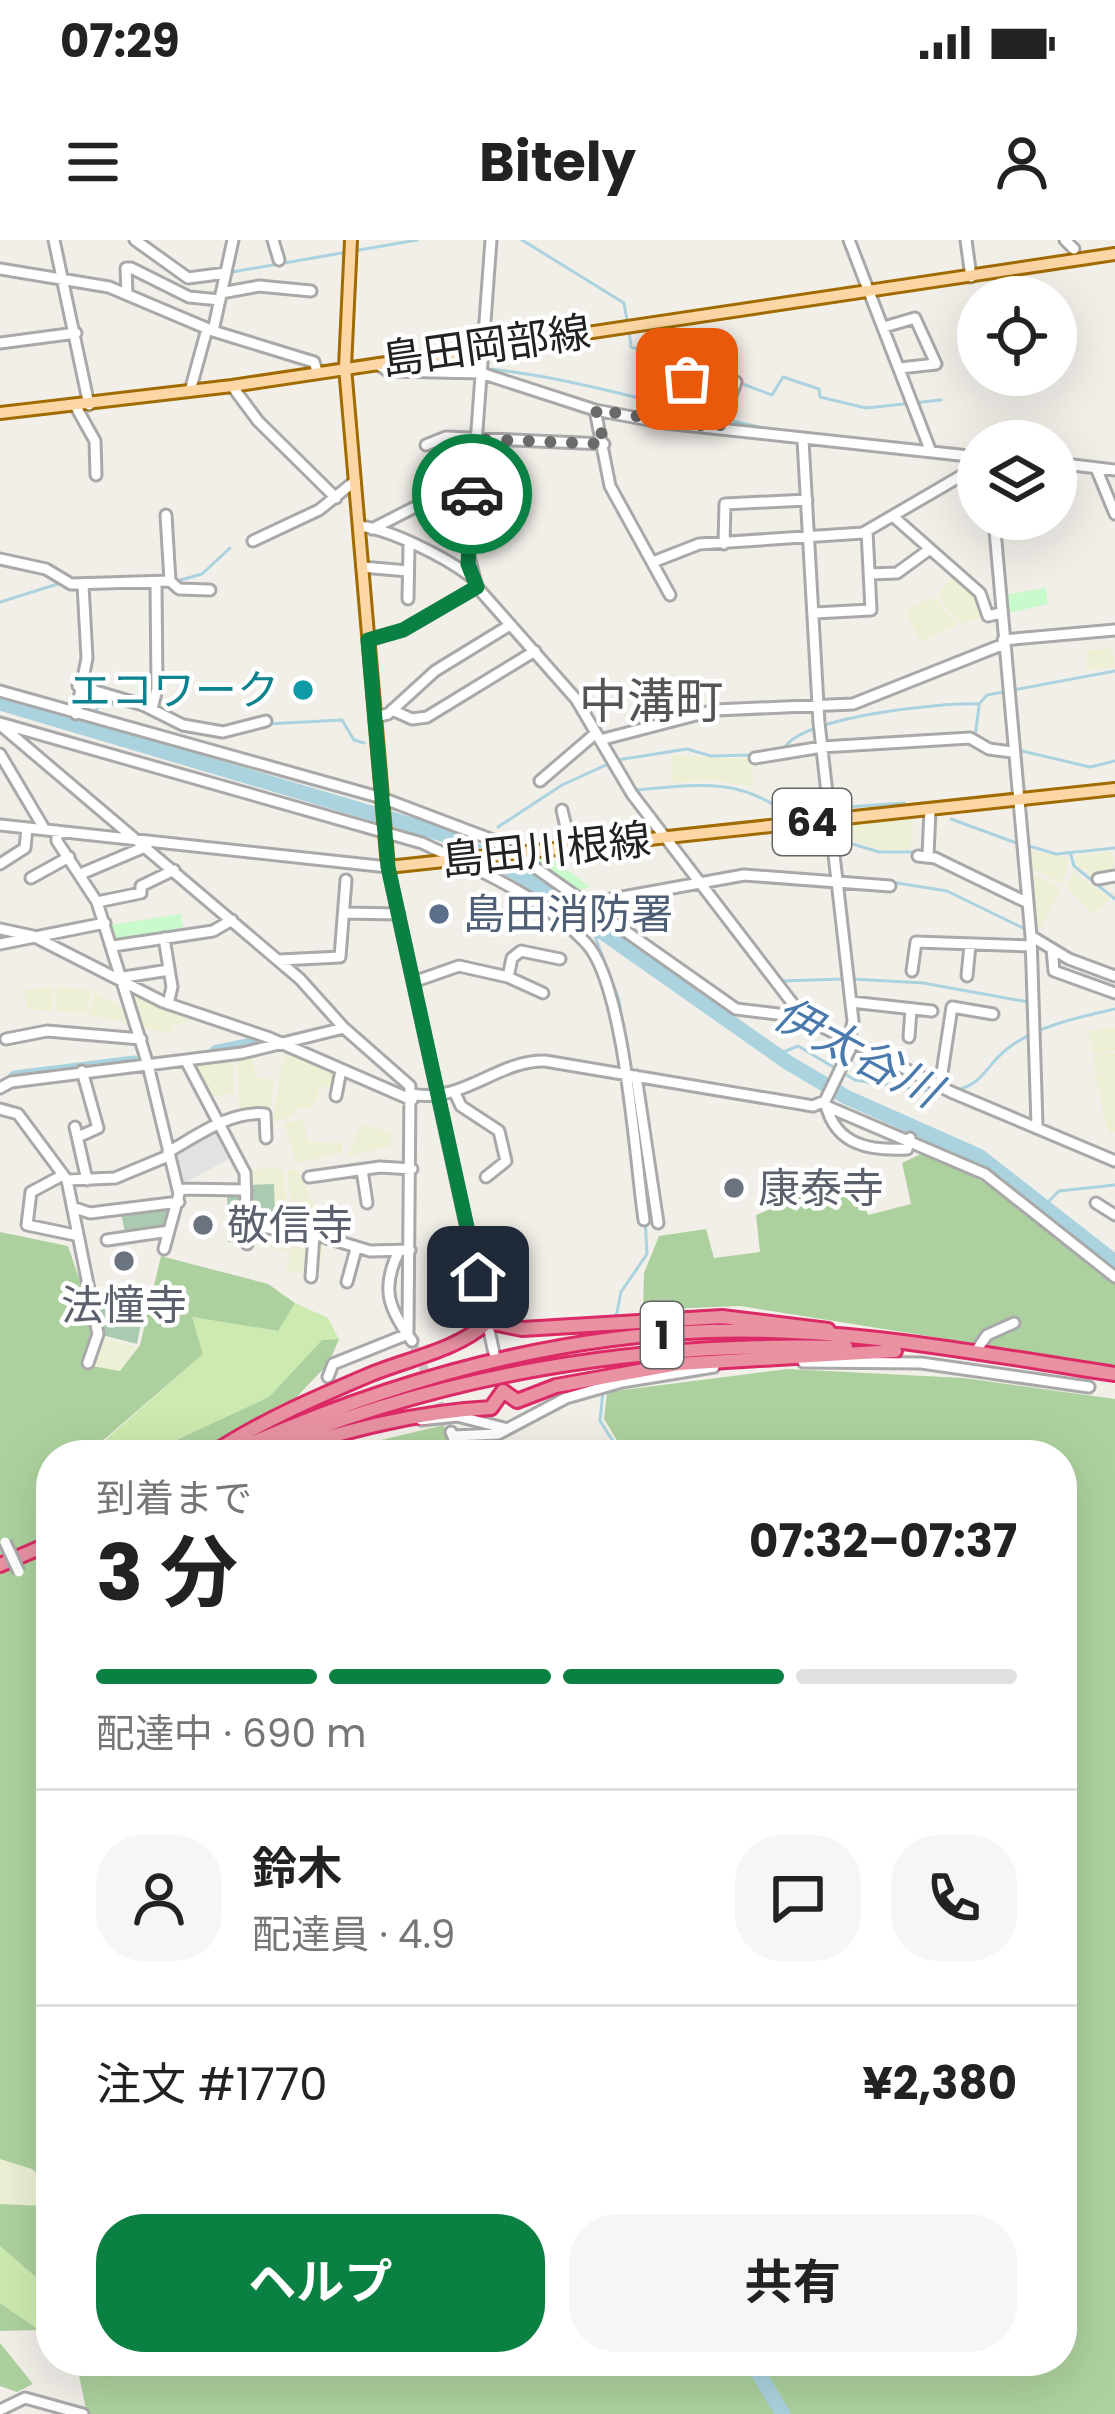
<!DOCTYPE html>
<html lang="ja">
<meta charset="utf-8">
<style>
body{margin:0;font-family:Poppins,"Noto Sans JP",sans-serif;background:#f6f6f6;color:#222;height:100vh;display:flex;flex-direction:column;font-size:45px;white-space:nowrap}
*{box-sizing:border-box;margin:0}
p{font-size:39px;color:#767676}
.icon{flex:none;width:66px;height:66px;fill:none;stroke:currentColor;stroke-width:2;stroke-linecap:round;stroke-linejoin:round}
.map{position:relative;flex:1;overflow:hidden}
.side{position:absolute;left:36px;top:1200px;width:1041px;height:936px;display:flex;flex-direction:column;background:#fff;border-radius:48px;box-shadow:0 12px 48px #0002}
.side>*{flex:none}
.controls{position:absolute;left:957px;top:36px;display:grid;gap:24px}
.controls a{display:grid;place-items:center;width:120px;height:120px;border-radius:50%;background:#fff;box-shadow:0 12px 48px #0002;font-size:60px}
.pin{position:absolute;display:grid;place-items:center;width:102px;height:102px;color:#fff;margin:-51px;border-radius:24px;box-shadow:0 6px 18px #0006}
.courier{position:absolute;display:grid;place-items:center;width:120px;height:120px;margin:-60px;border:9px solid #0b8043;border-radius:50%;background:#fff;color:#222;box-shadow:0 3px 15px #0007}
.head em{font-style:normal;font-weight:700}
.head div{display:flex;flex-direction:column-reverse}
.head{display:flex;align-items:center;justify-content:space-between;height:204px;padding:0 60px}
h1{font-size:78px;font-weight:700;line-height:90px}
.bar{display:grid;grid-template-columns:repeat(4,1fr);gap:18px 12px;align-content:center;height:144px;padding:0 60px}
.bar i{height:15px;border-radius:9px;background:#e0e0e0}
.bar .selected{background:#0b8043}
.bar p{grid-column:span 4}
.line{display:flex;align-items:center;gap:30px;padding:0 60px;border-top:3px solid #e0e0e0}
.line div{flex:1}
.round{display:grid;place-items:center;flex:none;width:126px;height:126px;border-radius:48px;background:#f6f6f6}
.button{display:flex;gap:24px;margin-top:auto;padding:24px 60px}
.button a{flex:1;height:138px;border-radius:48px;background:#0b8043;color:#fff;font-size:48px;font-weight:700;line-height:138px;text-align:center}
.button a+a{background:#f6f6f6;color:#222}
.status{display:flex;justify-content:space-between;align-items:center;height:84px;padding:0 60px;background:#fff;direction:ltr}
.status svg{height:33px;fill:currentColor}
header{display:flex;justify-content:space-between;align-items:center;height:156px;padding:0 60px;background:#fff;font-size:54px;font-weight:700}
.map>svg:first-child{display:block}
.farmland{fill:#eef0d5}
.grass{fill:#cdebb0}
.forest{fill:#add19e}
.cemetery{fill:#aacbaf}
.park{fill:#c8facc}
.parking{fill:#e2e2e2}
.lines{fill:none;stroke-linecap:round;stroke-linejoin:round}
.stream{stroke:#aad3df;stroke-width:3}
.river{stroke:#aad3df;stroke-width:15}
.minor-tunnel{stroke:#c8c6c1;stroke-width:9;stroke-dasharray:9 4.5;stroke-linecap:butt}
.minor-casing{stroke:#a9a9a9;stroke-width:15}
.major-casing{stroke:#a06b00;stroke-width:16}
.highway-casing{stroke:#dc2a67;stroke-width:18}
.minor{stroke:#fff;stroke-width:9}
.major{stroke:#fcd6a4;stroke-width:10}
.highway{stroke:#e892a2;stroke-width:12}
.minor-bridge-casing{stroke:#a9a9a9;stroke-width:15;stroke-linecap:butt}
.minor-bridge{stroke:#fff;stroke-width:9}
.done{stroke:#6b6a68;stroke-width:12;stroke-dasharray:0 21.6}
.route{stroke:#0b8043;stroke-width:15}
.culture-dot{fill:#0f9aa8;stroke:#fff;stroke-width:4.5}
.service-dot{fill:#5c6f8a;stroke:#fff;stroke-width:4.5}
.worship-dot{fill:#6b7280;stroke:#fff;stroke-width:4.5}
.labels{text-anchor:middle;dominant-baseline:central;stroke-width:9;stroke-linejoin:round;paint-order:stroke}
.shield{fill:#fff;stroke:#646464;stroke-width:3}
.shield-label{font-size:39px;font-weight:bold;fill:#222}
.street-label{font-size:42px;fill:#222;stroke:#fff}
.culture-label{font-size:42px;fill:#0d838f;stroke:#fff;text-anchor:end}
.service-label{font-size:42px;fill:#4e5e75;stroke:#fff;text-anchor:start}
.worship-label{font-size:42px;fill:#5b616d;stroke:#fff;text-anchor:start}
.water-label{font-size:45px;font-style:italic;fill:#4a7aab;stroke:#fff}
.quarter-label{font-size:48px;fill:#555;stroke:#fff}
</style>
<div class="status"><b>07:29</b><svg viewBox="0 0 49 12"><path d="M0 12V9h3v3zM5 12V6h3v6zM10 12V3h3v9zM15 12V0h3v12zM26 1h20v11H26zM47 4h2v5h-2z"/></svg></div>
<header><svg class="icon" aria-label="menu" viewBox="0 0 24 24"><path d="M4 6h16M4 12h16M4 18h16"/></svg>Bitely<svg class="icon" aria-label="person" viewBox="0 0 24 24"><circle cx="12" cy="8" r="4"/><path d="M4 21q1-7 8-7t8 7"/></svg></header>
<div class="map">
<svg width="1115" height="2174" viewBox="0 0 1115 2174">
<rect width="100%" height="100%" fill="#f2efe9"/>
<path class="farmland" d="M955,334L977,350L985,376L960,384L937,355Z
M935,357L957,385L921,402L905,370Z
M1111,404L1115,427L1086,430L1088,410L1109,409Z
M672,515L751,519L754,547L713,540L673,543Z
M912,579L911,609L882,610L838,595L837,586Z
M1024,609L1068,617L1063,644L1027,627Z
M1112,611L1115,630L1089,635L1077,625L1075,616Z
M1027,631L1060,648L1041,689L1033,686Z
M1073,632L1111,659L1093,674L1066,647Z
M54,747L52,771L27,769L24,750Z
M57,747L93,750L86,774L56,771Z
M133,752L187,773L189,782L174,784L172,794L141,787Z
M95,753L129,771L126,783L88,774Z
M1115,787V811L1093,814L1088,791Z
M284,812L335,833V845L318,848L319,859L309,869L296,868L294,875L272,882Z
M236,813L252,814L256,838L274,839L271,871L240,872Z
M1115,813V892L1108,893L1095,836L1107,833H1096L1093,816Z
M233,817V853L210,857L191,822Z
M304,880L307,902L342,903V913L296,923L284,883Z
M362,884L392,893L390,906L346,917Z
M273,927L283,930L290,986L271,984L270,971L250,945L249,931Z
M297,929L316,969L323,992L294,988L287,931Z
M264,991L324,999L319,1034L286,1031L291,1012L265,1007Z
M94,1095L136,1107L120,1133L88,1123Z
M0,1919L32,1929L51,1945L47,1966L0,1964Z"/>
<path class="grass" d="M295,1063L328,1078L339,1099L322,1100L269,1157L144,1215L94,1210L203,1114L191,1077L277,1091Z
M0,2006L51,2049V2090H39L0,2063Z"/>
<path class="forest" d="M925,912L1020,961L1078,1011L1115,1031V1126L740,1066L643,1070L644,1033L659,996L706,989L714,1018L760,1012L756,975L853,935L868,975L911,964L902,923Z
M0,992L68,1006L98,1094L87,1125L120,1131L140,1105L161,1016L268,1044L295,1063L278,1091L192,1077L203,1114L93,1209L120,1215H51V1945L32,1929L0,1919Z
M339,1099L329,1123L288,1166L198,1215H144L269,1157L322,1100Z
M788,1129L964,1138L1115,1159V2174H87L76,2121H1062V1215H626L604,1179L607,1152Z
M444,1185L453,1215H319Z
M51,1957V2050L0,2006V1964L46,1966Z
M0,2063L39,2090L0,2091Z
M0,2103L33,2144L17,2152L0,2146Z"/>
<path class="cemetery" d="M274,944L275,972H270L271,984L262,983L261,967L250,966V945Z
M227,954H244L243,1003L228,1002Z
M172,967L166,989L125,993L121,973Z
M96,1056H146L137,1104L98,1094Z"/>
<path class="park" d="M1046,348L1048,364L1005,374L1004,355Z
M552,618L590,647L576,651L530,619Z
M181,674L184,693L117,703L111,685Z"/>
<path class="parking" d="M218,889L229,919L181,945L170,913Z"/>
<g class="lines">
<path class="stream" d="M522,0L624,63L627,80
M232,32L417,0
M629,90L631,107L731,140
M401,127C534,119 647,165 774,190
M740,143L772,155L783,137L819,149L820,157L866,168L941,160
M1063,219L1115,225
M177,341L202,334L230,308
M100,347H150
M0,362L61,343
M163,480L180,489
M266,484L342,480L354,500L364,503
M85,488L99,466L121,463
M975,497L979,466
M784,509C799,477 942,462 979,464L987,455L1115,431
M1018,510L1090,527L1115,521
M620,525L635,550C694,545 740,536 788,575
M834,568L904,563
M780,569L824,568
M951,579L1019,604
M498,587L562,545L617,520L687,509L711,516L752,515
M836,599L879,612H920
M1029,606L1056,614L1115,608
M470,607L480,599
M1071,615L1074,626L1115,659
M891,642L947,651L1027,690
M565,665L578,660
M590,683L619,760L624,794
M852,739L923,743L1028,762
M780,741L843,739
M776,815L798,806L855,840L941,853
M956,850C984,844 986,825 1007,809C1036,786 1079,777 1115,769
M2,865L21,871
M1043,967L1059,951L1115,945
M616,1077L621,1052L647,1014L643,940
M603,1151L600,1181L622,1215"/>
<path class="river" d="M0,463L452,597L524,637L787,822L846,857L979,916L1115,1022
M217,812L267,802
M15,838L134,823
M751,2121L783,2174"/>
<path class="minor-tunnel" d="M412,1101L451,1192"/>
<g class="minor-casing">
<path id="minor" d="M54,0L89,165
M135,0L188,38L226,33
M273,0L279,20
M491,0L468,312L477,347L576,459L632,554L803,777L951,852L1115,921
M849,0L931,212
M966,0L971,37
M1065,0L1074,9
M0,29L109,47L213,91L314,122L317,131
M221,53L259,46L311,51
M127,54L126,28H131L189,57L220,60
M884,87L915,78L936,124L900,128
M213,91L233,0
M0,103L76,93
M377,124L388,131L481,133L595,170L665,183L978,217
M677,126L687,139L683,153L726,169
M232,146L258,181L336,258
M190,151L207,89
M76,167L95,201L96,235
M595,170L610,246L670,355
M719,188L736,142
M803,200L819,483L853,781L849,801
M426,205L446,197L604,204
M1056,223L1115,230
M1096,228L1115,274
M166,275L170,341L179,349L210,350
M895,278L980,353L988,376L1001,373
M994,279L1031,696L1037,885
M359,286C390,289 445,317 470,336
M372,289L419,265
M253,301L319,270L355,241
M724,304L725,264L807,260
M0,319L46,329L71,344L170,341
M653,322L699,304L863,293L978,226
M362,327L408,331
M869,334L897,333L930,309
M408,359L409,306
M814,373L871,370L867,291
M368,400L403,390L477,347
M1003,400L1115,390
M78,446L143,465L183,485L223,492L266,481
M0,451L382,558L493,600L512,614
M152,469L157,449L156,344
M392,470L412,479L427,477L535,411
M76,474L87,418L83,345
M375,477L388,474L435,431L510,385
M0,483L422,603C477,629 544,658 586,703C625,744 635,919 644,980
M4,488L300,739L344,788L410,846L408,1094L333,1124L328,1137
M600,500L715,470L853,464L1004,404
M0,514L45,590
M755,518L822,507L970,498L989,509L1012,512
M540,541L596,493
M562,570L571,608
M0,585L388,627L494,1113
M57,591V601L97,662L148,825L179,954L164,1009
M516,614L736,769L803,777
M918,616L935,618L1026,662
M928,616L930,569
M0,624L25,608L27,588
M83,633L147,606
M31,638L69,617
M1098,639L1115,636
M97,662L141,653V646L174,630
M584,664L744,635L890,646
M344,673L399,674
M0,689L33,696L163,762L267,797L412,860
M1031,696L1069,719L1115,736
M164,698L172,747L168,764
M0,704L105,683
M113,706L213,691L232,680
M1052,709L1054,731L1115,753
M280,720L340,717L346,640
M912,731L916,702L1031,706
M967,736L970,705
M124,737L169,730
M508,737L512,718L521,711L560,719
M413,742L459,726L508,737L543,753
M851,762L932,771
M909,797L911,769
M6,799L47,791L141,799
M186,821L245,933L247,1004
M636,836L658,983
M940,846L952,767L993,774
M0,848L11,842L242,813L344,788
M455,853L461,866L499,891L506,921L486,937
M411,854C463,864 497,820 545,821L813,866L825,861L853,803
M336,856L341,830
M826,865C836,905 869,911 907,909L910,898
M826,866L985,934L1115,1037
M0,869L18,874L67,940L115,938L168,916
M75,887L87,940
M78,897L98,888L82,831
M168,912C197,896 231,870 265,874L266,898
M362,930L367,963
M63,935L31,952L27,985L75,995
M309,937L380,927L412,929
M67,940L98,1094L88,1123
M178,949L246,950
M1096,963L1115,975
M75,968L90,973L179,962
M246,985L317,995L370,1011L410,1010
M107,1000L169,991
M399,1011C380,1049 389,1069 412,1101
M311,1037L314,995
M347,1042L356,1009
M978,1108L987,1095L1014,1083
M803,1122L921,1123L1089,1147
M421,1180L457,1176L504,1188
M451,1192L461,1215
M453,1196L498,1194L566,1158L622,1142L714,1127
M0,2170L25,2158L83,2174"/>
</g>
<g class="major-casing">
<path id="major" d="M351,0L345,127L388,627L1115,549
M0,173L232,146L1115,14"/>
</g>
<g class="highway-casing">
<path id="highway" d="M276,1213C348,1190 416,1172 491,1168L503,1151L517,1161L556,1146L678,1124L895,1111
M210,1215C259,1182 315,1158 369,1135C410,1118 455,1111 488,1082L522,1089L722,1077L828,1090
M225,1215C376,1146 541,1097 708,1091C843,1086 982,1114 1115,1134
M250,1215C442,1133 638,1102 846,1107
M0,1325L51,1303"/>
</g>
<use href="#minor" class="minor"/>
<use href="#major" class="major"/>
<use href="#highway" class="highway"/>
<g class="minor-bridge-casing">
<path id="minor-bridge" d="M5,1302L19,1332"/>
</g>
<use href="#minor-bridge" class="minor-bridge"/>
</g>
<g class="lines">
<path class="done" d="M472,254L476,199L604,204L596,170L719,188L726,170L683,153L687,139"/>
<path class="route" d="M472,254L468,324L477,347L403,390L368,400L388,627L478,1037"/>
</g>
<circle class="culture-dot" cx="303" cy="450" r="12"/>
<circle class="service-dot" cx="439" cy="674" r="12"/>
<g class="worship-dot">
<circle cx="734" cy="948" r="12"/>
<circle cx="203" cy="985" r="12"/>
<circle cx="124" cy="1021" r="12"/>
</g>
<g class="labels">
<g class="shield">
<rect x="773" y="549" width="78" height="66" rx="9"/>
<rect x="641" y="1062" width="42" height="66" rx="9"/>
</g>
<g class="shield-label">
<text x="812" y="582">64</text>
<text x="662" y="1095">1</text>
</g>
<g class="street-label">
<text transform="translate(486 106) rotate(-8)">島田岡部線</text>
<text transform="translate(546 610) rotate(-6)">島田川根線</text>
</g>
<g class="culture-label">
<text x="279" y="450">エコワーク</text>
</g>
<g class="service-label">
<text x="463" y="674">島田消防署</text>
</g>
<g class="worship-label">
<text x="758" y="948">康泰寺</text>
<text x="227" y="985">敬信寺</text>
<text x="124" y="1065" text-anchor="middle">法憧寺</text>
</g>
<g class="water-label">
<text transform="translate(857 812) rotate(28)">伊太谷川</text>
</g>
<g class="quarter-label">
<text x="651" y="461">中溝町</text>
</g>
</g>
</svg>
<div class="controls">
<a><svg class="icon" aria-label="locate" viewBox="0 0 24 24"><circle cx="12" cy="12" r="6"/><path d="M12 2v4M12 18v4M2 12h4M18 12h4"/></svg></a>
<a><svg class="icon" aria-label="layers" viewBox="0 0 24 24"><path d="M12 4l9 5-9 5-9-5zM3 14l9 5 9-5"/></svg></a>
</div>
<div class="pin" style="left:687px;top:139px;background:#ea580c"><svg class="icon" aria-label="bag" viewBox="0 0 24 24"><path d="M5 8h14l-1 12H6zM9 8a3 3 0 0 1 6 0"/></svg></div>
<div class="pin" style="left:478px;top:1037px;background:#1f2937"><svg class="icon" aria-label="home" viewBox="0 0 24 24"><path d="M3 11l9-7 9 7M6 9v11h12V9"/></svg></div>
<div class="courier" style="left:472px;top:254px"><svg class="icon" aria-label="car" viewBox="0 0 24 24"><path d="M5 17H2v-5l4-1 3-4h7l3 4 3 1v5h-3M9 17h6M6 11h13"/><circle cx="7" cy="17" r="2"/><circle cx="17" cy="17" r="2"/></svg></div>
<section class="side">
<div class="head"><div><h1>3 分</h1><p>到着まで</p></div><em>07:32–07:37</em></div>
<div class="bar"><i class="selected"></i><i class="selected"></i><i class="selected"></i><i></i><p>配達中 · 690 m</p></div>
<div class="line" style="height:216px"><a class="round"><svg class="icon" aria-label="person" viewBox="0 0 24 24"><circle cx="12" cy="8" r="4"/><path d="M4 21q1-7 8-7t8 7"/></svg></a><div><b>鈴木</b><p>配達員 · 4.9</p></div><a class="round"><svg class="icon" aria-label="chat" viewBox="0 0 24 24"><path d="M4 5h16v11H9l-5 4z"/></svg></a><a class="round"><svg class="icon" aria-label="phone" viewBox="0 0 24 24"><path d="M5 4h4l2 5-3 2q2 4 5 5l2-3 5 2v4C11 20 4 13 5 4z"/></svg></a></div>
<div class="line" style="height:156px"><div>注文 #1770</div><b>¥2,380</b></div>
<div class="button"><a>ヘルプ</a><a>共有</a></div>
</section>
</div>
